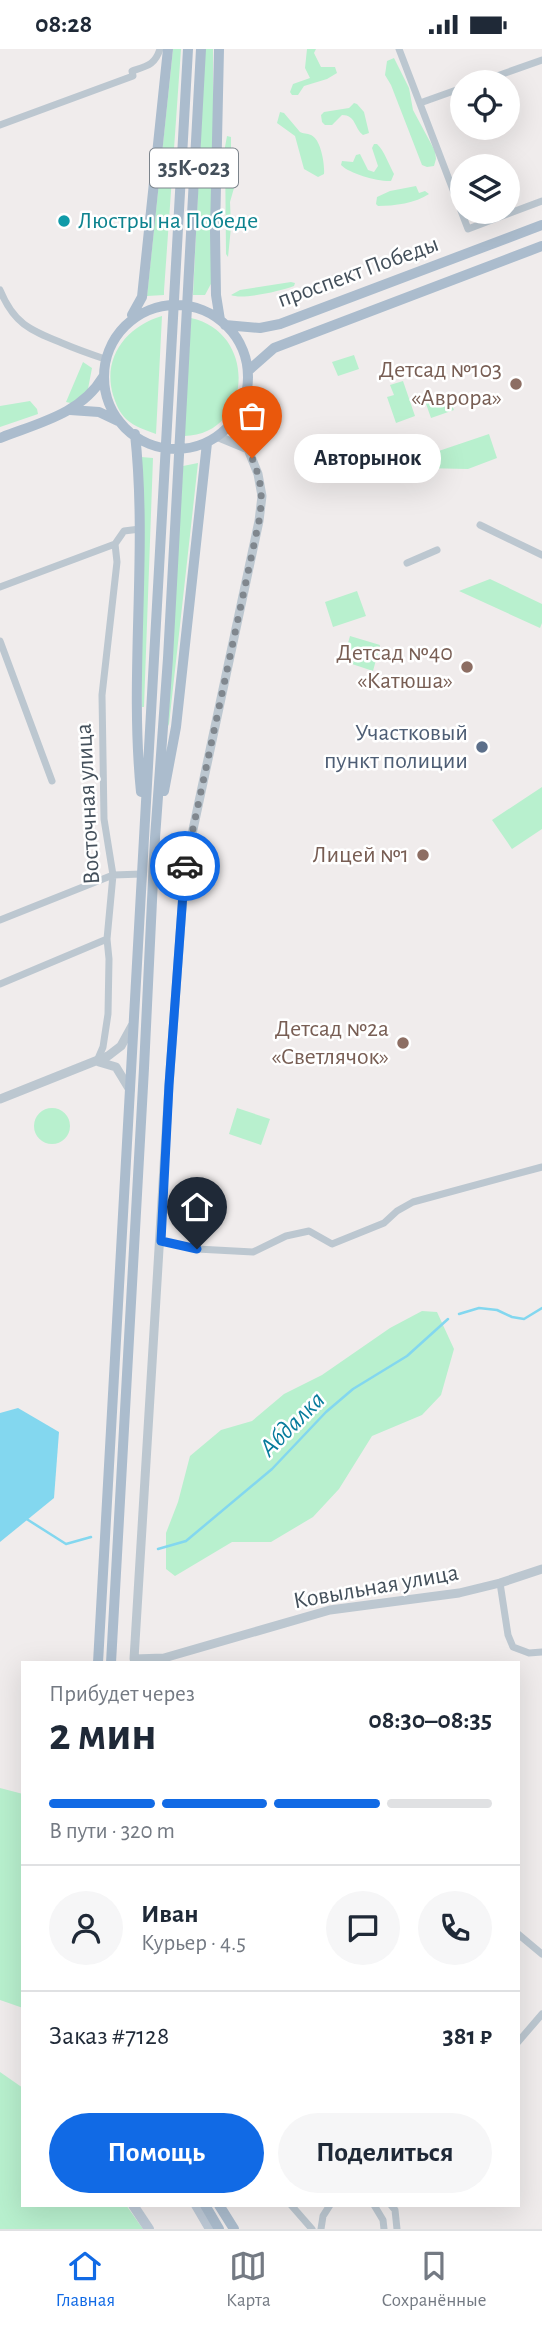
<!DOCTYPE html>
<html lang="ru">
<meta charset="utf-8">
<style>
body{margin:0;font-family:"Alegreya Sans",sans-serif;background:#f6f6f7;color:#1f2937;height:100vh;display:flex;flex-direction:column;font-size:26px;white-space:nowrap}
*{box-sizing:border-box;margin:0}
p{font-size:23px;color:#747a83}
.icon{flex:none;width:38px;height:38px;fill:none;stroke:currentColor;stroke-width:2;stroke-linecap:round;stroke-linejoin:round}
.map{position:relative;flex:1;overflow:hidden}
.details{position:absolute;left:21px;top:1612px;width:499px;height:546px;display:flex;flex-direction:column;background:#fff;border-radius:0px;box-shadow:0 7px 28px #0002}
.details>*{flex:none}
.controls{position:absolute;left:450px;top:21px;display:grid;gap:14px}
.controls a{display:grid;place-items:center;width:70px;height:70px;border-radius:50%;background:#fff;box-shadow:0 7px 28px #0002;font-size:35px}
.pin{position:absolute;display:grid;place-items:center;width:60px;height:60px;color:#fff;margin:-72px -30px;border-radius:50% 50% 50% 0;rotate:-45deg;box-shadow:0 0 7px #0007}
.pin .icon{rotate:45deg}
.courier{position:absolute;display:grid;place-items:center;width:70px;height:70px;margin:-35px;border:5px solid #116ae5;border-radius:50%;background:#fff;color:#222;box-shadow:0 2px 9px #0007}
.bubble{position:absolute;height:49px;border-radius:24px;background:#fff;box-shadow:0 7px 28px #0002;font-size:23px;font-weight:600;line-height:49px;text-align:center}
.head em{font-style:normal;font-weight:600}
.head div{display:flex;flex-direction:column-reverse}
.head{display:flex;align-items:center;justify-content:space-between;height:119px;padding:0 28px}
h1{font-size:46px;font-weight:600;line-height:52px}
.bar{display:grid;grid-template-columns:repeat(4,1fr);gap:10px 7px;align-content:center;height:84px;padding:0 28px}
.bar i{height:9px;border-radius:5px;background:#e0e1e3}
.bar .on{background:#116ae5}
.bar p{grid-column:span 4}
.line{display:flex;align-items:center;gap:18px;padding:0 28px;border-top:2px solid #e0e1e3}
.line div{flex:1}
.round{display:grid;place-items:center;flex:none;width:74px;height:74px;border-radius:37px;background:#f6f6f7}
.cta{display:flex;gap:14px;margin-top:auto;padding:14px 28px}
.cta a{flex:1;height:80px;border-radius:42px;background:#116ae5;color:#fff;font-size:28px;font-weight:600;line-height:80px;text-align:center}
.cta a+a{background:#f6f6f7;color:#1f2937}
.status{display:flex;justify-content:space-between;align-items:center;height:49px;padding:0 35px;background:#fff;direction:ltr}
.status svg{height:19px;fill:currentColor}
.tab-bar{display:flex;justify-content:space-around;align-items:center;height:98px;border-top:2px solid #e0e1e3;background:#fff;font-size:19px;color:#747a83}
.tab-bar a{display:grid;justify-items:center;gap:4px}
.tab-bar .on{color:#116ae5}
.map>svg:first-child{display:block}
.green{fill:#b8f0ce}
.water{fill:#83d7ef}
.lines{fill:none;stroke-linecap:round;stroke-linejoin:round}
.stream{stroke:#83d7ef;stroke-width:2.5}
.minor{stroke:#bcc7d0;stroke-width:7}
.tertiary{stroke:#bcc7d0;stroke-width:9}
.secondary{stroke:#becad7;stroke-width:10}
.primary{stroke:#abbccd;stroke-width:10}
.done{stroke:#80878e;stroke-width:7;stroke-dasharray:0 12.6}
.route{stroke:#116ae5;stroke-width:9}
.culture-dot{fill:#0f9aa8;stroke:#fff;stroke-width:2.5}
.education-dot{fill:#8d6e63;stroke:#fff;stroke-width:2.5}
.service-dot{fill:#5c6f8a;stroke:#fff;stroke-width:2.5}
.labels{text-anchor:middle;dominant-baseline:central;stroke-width:5;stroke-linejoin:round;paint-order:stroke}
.shield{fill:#fff;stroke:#7c848c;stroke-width:2}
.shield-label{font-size:23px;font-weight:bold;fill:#44505b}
.culture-label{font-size:24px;fill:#0d838f;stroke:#fff;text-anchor:start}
.street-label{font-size:24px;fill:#44505b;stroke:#fff}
.education-label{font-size:24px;fill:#785e54;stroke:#fff;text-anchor:end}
.service-label{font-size:24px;fill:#4e5e75;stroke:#fff;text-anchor:end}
.water-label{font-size:26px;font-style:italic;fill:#077b9c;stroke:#fff}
</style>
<div class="status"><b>08:28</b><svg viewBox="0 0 49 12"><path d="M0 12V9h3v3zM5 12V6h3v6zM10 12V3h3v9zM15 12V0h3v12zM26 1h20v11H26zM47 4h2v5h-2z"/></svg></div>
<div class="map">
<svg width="542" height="2180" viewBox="0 0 542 2180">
<rect width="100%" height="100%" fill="#f0ecec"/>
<path class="green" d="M173,0H181L164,242V246L147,247Z
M205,0H213V231L205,246H193Z
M307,0H316L314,4L321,18H335L337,24L327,30L304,37L298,46H292L290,43L293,35L310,29L305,19Z
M394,9L409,39L413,61L435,102L436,110L434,117L427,118L422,116L391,36L385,26L387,12Z
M354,54L357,55L364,63L369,84L363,86C354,79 356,66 342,66L332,76H325L322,73L321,66L324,63L349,59Z
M280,63L284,64L300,83C303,85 307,84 311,86C321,90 325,116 324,125L318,128L304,120L295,87L277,74Z
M227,87L231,88V112L236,132L230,153L231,178L228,208L226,205L225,98Z
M374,95H377C384,101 389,116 394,125L391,132C379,133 350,125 341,116L342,112L353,113L356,106L360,105L368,121L374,123L378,117L372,99Z
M416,137L419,144L425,142L429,145C416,154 394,157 378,157L376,155L377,148L390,142Z
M291,233L295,234L294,237C281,242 242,251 231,246L240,241Z
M162,267L156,385C145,381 135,378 126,370C119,363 116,355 113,346C102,308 127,277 162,267Z
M191,269C259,284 252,386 184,387Z
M354,306L359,320L338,327L332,313Z
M83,313L92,319L88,340L75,355L66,353Z
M403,332L415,367L396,374L387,348L394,346L390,336Z
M447,344L454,361L431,369L425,352Z
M30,352L37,360L38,365L0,378V357Z
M489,385L497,409L468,420L421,419L415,410Z
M141,408L153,409L144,658H142Z
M198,414L169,675L167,679L183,417Z
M490,530L542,555V574L540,579L459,542Z
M357,542L366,567L333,578L325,553Z
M350,587L380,596L373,622L343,612Z
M542,738V780L512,800L492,771Z
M34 1077a18 18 0 1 1 36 0a18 18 0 1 1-36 0Z
M237,1059L270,1070L261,1096L229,1085Z
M422,1262L437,1263L454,1300L441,1346L422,1366L372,1387L339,1440L313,1468L271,1493H232L175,1527L166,1520V1484L178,1453L190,1407L221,1381L252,1372L284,1345L322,1326L390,1279Z
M0,1739L23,1745V1959L0,1951Z
M0,2023L23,2039V2156H126L143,2180H0Z"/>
<path class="water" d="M18,1359L59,1383L54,1449L0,1493V1364Z"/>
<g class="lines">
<path class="stream" d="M459,1265L479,1259L497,1261L512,1268L524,1270L542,1259
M25,1469L66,1495L91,1488
M158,1500L186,1492L272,1420L326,1363L353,1340L407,1307L448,1270"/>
<path class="minor" d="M399,0L468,180L542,152
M480,33L542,11
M420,54L462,39
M0,76L133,27L132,22C147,17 155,16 160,0
M0,241C14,275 30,281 62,294C76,300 90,305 105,310
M480,476L542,506
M407,514L437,501
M0,538L115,495L124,482L140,480
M0,592L52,732
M0,871L113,826L142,825
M0,935L107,890
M97,1012L103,998L108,965L109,910L107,890L113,826L104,770L102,646L117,513L115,495
M161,1192L197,1200L253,1203L286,1187L309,1182L332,1195L384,1174L397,1162L413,1153L542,1118
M500,1534L508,1586L513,1598L529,1604L542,1603
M518,1885L542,1905
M518,1993L542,1965
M291,2156L312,2180
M374,2156L383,2171L384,2180
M391,2156L395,2161L397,2180
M321,2180L323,2167L330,2156"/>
<path class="tertiary" d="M238,367L248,400L258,425L262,447L259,472L185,818L169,1036L134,1610L164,1609L330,1561L459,1544L500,1534L542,1520
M219,388L248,400
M99,1013L116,1018L130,1041
M0,1050L108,1007L121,997L132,977"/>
<path class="secondary" d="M133,2156L149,2180
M196,2156L210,2180"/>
<path class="primary" d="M219,0L215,183L216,246L220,271
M104 328a72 72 0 1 1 144 0a72 72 0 1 1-144 0Z
M132,266L142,248L168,0
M225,276L260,279L280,275L542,176
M248,322L274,299L542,197
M70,361L99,363L118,372
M135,385C148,504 129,624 141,743
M0,389C38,374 81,365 103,328
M164,742L176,678L207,394
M98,1614L188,0
M111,1614L144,1019L155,789L168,609L201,0
M205,2156L219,2180
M219,2156L234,2180"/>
</g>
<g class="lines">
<path class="done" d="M185,817L259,472C263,447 262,433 252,409"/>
<path class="route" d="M185,817L169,1036L161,1192L197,1200"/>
</g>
<circle class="culture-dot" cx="64" cy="172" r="7"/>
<g class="education-dot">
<circle cx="516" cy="335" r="7"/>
<circle cx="467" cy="618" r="7"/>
<circle cx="423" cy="806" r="7"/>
<circle cx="403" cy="994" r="7"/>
</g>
<circle class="service-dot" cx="482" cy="698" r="7"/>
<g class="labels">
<rect class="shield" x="150" y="99.5" width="88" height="39" rx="5"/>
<g class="shield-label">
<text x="194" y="119">35К-023</text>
</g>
<g class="culture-label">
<text x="78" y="172">Люстры на Победе</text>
</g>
<g class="street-label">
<text transform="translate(358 223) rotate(-20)">проспект Победы</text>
<text transform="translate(88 755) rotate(-93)">Восточная улица</text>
<text transform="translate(376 1538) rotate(-10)">Ковыльная улица</text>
</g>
<g class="education-label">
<text x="502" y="321">Детсад №103<tspan x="502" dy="28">«Аврора»</tspan></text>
<text x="453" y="604">Детсад №40<tspan x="453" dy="28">«Катюша»</tspan></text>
<text x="409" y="806">Лицей №1</text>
<text x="389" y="980">Детсад №2а<tspan x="389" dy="28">«Светлячок»</tspan></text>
</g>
<g class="service-label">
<text x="468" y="684">Участковый<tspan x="468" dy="28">пункт полиции</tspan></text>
</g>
<g class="water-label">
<text transform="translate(292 1375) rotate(-45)">Абдалка</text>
</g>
</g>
</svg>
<div class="controls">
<a><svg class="icon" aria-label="locate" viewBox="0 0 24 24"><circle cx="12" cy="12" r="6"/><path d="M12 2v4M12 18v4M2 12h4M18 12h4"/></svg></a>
<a><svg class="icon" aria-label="layers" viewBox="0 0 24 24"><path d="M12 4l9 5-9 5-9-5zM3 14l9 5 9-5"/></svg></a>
</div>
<div class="pin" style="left:252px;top:409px;background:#ea580c"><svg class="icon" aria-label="bag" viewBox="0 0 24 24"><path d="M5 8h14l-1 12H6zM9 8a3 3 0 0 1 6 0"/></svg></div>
<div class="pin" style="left:197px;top:1200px;background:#1f2937"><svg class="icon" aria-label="home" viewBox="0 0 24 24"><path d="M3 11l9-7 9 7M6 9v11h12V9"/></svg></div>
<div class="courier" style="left:185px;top:817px"><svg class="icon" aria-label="car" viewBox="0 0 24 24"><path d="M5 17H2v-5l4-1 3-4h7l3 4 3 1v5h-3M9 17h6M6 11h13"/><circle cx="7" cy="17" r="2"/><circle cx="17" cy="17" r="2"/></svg></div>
<div class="bubble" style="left:294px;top:385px;width:147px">Авторынок</div>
<section class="details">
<div class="head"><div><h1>2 мин</h1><p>Прибудет через</p></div><em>08:30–08:35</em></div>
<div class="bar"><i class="on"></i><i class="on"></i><i class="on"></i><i></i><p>В пути · 320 m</p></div>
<div class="line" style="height:126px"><a class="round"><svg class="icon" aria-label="person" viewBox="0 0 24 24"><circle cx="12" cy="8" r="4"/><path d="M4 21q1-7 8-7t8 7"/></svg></a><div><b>Иван</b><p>Курьер · 4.5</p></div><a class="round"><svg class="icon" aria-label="chat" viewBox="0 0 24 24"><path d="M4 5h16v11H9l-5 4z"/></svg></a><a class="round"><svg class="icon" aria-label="phone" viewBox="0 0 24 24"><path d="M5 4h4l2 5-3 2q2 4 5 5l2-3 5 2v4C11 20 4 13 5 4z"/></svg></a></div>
<div class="line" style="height:91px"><div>Заказ #7128</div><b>381 ₽</b></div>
<div class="cta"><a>Помощь</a><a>Поделиться</a></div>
</section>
</div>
<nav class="tab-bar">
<a class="on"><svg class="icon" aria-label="home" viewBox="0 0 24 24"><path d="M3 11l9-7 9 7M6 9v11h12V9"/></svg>Главная</a>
<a><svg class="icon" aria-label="map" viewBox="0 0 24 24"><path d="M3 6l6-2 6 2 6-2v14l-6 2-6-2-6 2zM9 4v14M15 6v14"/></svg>Карта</a>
<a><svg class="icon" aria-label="saved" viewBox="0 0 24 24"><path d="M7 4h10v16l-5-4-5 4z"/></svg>Сохранённые</a>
</nav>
